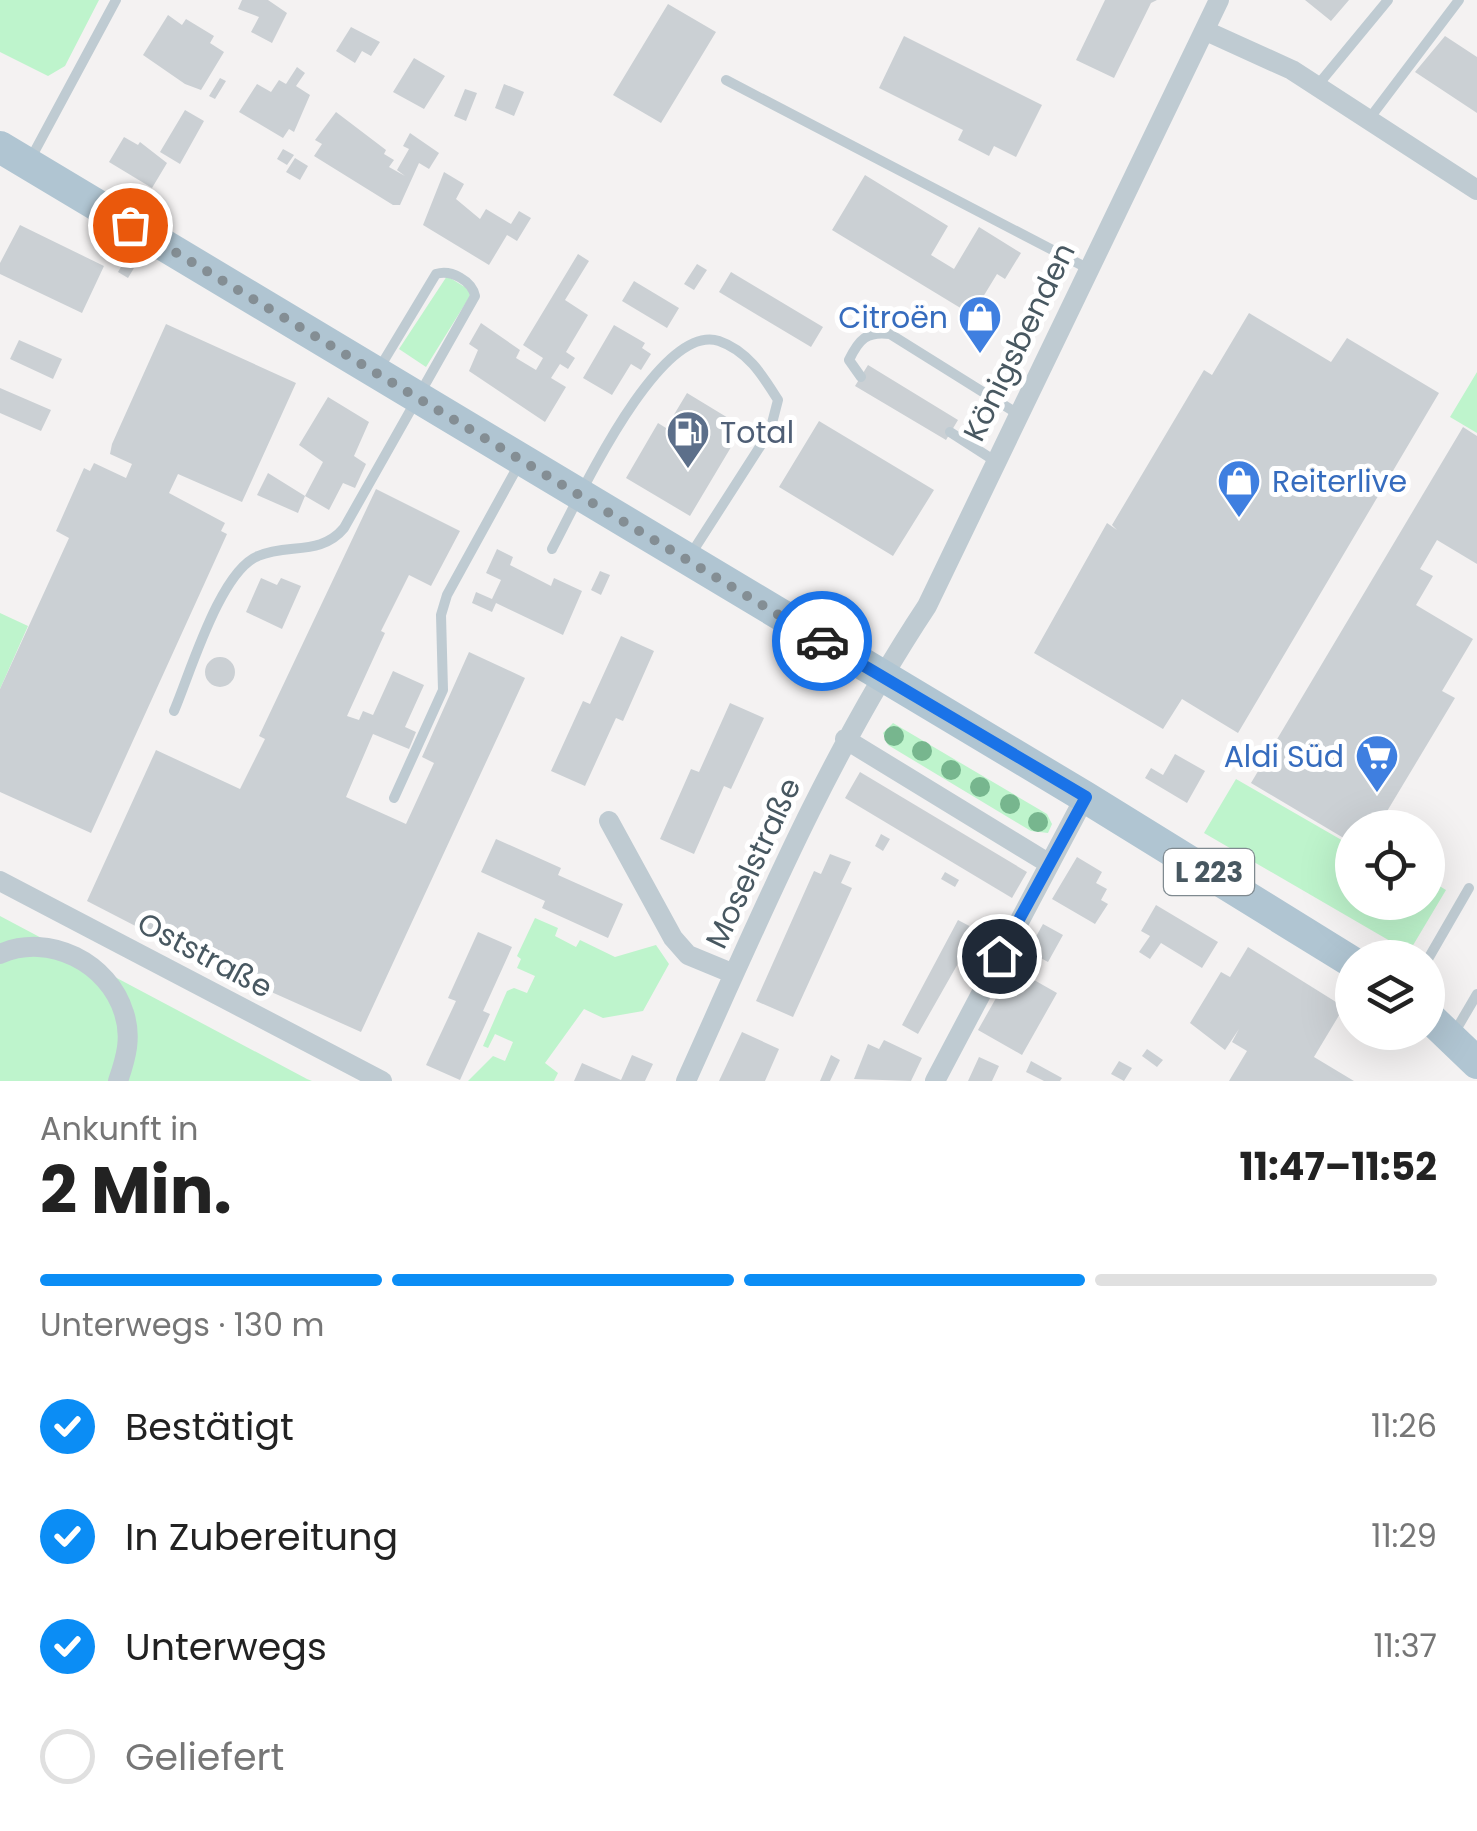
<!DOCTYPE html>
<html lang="de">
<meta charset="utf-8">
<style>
body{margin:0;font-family:Poppins,sans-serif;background:#f2f2f2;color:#222;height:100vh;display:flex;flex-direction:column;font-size:38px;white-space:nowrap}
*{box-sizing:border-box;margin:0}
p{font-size:32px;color:#767676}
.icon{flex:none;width:55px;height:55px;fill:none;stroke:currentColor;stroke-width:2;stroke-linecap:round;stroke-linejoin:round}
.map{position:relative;height:1081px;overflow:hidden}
.side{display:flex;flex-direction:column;background:#fff;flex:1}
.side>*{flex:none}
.tools{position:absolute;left:1335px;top:810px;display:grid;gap:20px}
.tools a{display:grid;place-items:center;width:110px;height:110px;border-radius:50%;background:#fff;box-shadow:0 10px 40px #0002;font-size:50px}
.pin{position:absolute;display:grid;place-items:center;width:85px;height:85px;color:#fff;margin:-42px;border:5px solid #fff;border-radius:50%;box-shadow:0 2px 10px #0007}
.courier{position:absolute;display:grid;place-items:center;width:100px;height:100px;margin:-50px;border:8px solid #1a73e8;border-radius:50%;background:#fff;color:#222;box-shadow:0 2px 12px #0007}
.headline em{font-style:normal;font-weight:700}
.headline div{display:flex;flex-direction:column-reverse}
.headline{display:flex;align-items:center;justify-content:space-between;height:170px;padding:0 40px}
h1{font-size:65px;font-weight:700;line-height:75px}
.bar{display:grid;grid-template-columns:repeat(4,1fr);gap:15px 10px;align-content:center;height:120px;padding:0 40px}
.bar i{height:12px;border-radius:8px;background:#e0e0e0}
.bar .current{background:#0b8df5}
.bar p{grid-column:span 4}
ol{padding:0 40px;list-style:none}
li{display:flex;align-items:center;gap:30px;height:110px}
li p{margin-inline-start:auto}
li .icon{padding:10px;border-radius:50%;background:#0b8df5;color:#fff;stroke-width:4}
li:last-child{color:#767676}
li i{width:55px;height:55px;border:5px solid #e0e0e0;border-radius:50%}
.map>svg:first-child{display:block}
.green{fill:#bef4cc}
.building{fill:#cbd0d4}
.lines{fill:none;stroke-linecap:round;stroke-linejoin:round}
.lane{stroke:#bfcbd2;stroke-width:10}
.street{stroke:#bfcbd2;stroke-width:20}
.primary{stroke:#b0c5d2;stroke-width:32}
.tree{fill:#77b68e}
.done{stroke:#848e94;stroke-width:10;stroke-dasharray:0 18}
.route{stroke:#1a73e8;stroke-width:12}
.labels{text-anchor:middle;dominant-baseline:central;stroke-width:10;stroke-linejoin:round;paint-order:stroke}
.shield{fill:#fff;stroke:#7f8a90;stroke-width:2.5}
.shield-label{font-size:28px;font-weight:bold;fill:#485861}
.shop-label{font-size:30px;fill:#366cbe;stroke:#fff;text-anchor:end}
.street-label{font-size:30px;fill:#485861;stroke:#fff}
.service-label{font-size:30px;fill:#4e5e75;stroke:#fff;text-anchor:start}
</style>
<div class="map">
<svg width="1477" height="1081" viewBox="0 0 1477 1081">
<rect width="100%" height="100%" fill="#f4f2f2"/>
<path class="green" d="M0,0H99L65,66L48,76L0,52Z
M447,276L468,289L470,296L426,367L399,349Z
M1477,372V433L1450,417Z
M0,613L28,626L0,689Z
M893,723L1047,814L1052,824L1048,833L1031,831L888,745L883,733Z
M1236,779L1352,846V902H1428V879L1446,890L1409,952L1204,833Z
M0,916L307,1079L312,1081H0Z
M535,918L558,928L555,936L576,947L580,940L615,957L656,945L669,964L643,1011L603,1018L584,1009L545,1063L558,1073L554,1081H468L493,1056L505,1061L513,1042L495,1034L488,1048L483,1046L507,991L514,988L527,993L535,976L517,968L521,959L517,956Z"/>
<path class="building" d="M242,0H268L287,13L272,43L251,32L259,17L238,9Z
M1105,0H1157L1151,3L1114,78L1076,60Z
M1305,0H1349L1331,21Z
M668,4L716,32L661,123L613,95Z
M168,15L182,25L186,19L214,36L210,43L224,52L201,90L185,84L143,55Z
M351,27L380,42L371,56L362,51L355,63L336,51Z
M904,36L1042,105L1016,157L994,146L989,156L958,140L963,130L879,88Z
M1445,36L1477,57V113L1415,72Z
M414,58L445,76L424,109L393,92Z
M297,67L305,73L296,86L310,95L294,132L289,129L283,138L239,112L257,84L271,92L279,80L286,84Z
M220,78L226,81L215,99L209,96Z
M504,84L524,92L514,116L495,108Z
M465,89L477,93L466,121L454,116Z
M185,110L204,121L180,164L160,152Z
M336,112L386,150L384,154L394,160L389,167L405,176L397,170L409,149L403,146L410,133L439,153L429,169L419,163L400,205H393L314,156L322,144L315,140Z
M124,137L138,145L140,142L167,163L152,188L109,162Z
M283,149L294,155L287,165L277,159Z
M295,158L308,166L300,180L286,172Z
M444,172L464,184L456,199L480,219L486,209L511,224L519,211L531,218L517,241L507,235L489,265L423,225Z
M865,175L948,226L931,255L954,269L979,227L1021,253L1005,279L997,274L972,315L832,230Z
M20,225L104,266L82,313L0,274V263Z
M578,254L589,261L565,300L588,315L566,352L575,358L568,369L560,364L551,378L566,387L545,422L469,371L478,350L469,344L481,323L520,350L516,358L536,370L543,358L523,345Z
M124,262L134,268L128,278L118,272Z
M697,264L707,270L694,290L684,284Z
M731,272L823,327L811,347L719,292Z
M634,281L679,308L667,328L622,301Z
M1249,313L1331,362L1347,338L1439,393L1238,733L1182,699L1163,729L1034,653L1107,523L1117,530L1112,525L1204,370L1212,375Z
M166,324L296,383L242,502L178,474L169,493L225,523L221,531L227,534L91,833L0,792V689L69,538L56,531L84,468L90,471L94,463L126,478L132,464L110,454L112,444Z
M614,325L645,343L642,348L651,354L641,370L631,364L612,395L583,378Z
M19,340L62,359L53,379L10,359Z
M868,365L958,420L946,440L855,386Z
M0,388L51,410L41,431L0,413Z
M687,393L743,427L690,516L626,478L658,423L666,428Z
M328,397L369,422L354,456L366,464L355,488L343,483L329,510L305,496L323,462L299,445Z
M819,421L934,490L893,556L779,487Z
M1463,427L1477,436V564L1437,540L1420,569L1433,576L1416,605L1473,639L1442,691L1455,698L1377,828H1352V843L1251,783Z
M268,473L305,496L298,513L257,495Z
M376,489L460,531L431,586L409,575L381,631L385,633L347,716L359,720L363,711L373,715L393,671L424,685L405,727L416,732L409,749L373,734L346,797L406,824L434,763L422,757L469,652L525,678L361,1032L211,965L87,901L156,750L240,789L265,739L259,736Z
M497,549L513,557L510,565L551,586L554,578L582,591L563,635L496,603L492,612L472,603L476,592L492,599L501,580L486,573Z
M600,571L610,575L601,595L591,590Z
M261,578L277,585L281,578L301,586L282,629L246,612Z
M621,636L654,651L623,721L616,718L585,786L551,771L583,701L590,704Z
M205 672a15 15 0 1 1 30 0a15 15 0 1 1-30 0Z
M730,703L764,718L731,789L724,786L694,854L660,839L691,769L699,772Z
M1175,754L1205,771L1187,803L1145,778L1151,768L1163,775Z
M860,772L1027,872L1012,898L845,798Z
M881,834L890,839L883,851L875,846Z
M496,839L561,868L558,875L623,904L608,938L542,908L545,901L481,872Z
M830,854L851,862L841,883L852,888L793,1017L756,1001L814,871L821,874Z
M1077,857L1102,872L1096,883L1107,889L1101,900L1108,904L1095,924L1052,899Z
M945,872L959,880L955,887L941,879Z
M1156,905L1218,942L1202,968L1161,943L1150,959L1139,952L1150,936L1141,931Z
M958,920L977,930L918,1034L902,1025Z
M1043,924L1063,935L1048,962L1028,951Z
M478,932L512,947L483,1011L490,1014L460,1080L426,1065L456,1001L448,998Z
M1248,947L1344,1007L1314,1057L1354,1081H1229L1247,1051L1232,1042L1239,1029L1225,1050L1190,1023L1221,972L1230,977Z
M1013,968L1057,993L1022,1055L978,1030Z
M742,1032L779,1049L765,1081H719Z
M884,1040L922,1058L911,1081L854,1079L868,1044L879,1049Z
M1147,1049L1163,1060L1157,1067L1142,1056Z
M632,1055L653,1064L645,1081H574L582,1063L621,1080Z
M831,1055L840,1060L830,1081H820Z
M979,1057L999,1066L992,1081H968Z
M1031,1061L1062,1078L1060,1081H1044L1026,1072Z
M1119,1061L1132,1068L1124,1081L1111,1074Z"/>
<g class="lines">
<path class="lane" d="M726,80L1089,269
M1317,86L1388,0
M1369,119L1459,0
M31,158L116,0
M861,377L849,360C859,339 867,331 890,334L1018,414
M950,432L995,461
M552,549C576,505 658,321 719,341C748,351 763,376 778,400L770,431L691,554
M174,711C190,674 220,571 258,556C288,543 321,556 344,528L475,296C472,281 451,269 436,274L380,367
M394,798L443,690L441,615L447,595L518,466
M1428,959L1469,888
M1453,1035L1477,994"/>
<path class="street" d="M1206,31L1292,70L1477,190
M845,739L1048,863
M609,821L673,938L688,955L734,974
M0,881L382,1081
M0,954C49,932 109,963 124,1013C132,1037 126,1058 118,1081
M686,1081C760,917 827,757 927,606L1219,0
M935,1081L1085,797"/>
<path class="primary" d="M0,147L1085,797L1352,962
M1428,1016L1477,1063"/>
</g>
<g class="tree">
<circle cx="894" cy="736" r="10"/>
<circle cx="922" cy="751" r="10"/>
<circle cx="951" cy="770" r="10"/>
<circle cx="980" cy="787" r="10"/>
<circle cx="1010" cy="804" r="10"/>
<circle cx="1038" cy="822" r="10"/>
</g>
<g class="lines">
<path class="done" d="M130,225L822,641"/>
<path class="route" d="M822,641L1086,797L999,956"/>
</g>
<defs>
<g id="shop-pin" transform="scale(2.25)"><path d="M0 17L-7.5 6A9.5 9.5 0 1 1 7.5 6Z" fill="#3f7fe0" stroke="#fff"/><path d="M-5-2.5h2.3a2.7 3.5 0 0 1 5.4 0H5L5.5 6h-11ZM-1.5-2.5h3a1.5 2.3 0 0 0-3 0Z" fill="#fff"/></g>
<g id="fuel-pin" transform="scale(2.25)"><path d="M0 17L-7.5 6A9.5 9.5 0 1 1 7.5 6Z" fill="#5c6f8a" stroke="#fff"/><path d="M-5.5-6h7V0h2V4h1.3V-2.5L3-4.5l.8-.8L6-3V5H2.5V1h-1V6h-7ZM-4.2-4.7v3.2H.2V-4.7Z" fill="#fff"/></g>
<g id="supermarket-pin" transform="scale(2.25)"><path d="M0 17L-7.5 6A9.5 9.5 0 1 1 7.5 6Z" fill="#3f7fe0" stroke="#fff"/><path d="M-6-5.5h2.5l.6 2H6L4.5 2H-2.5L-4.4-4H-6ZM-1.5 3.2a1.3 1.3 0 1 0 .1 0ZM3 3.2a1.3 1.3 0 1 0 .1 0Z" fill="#fff"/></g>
</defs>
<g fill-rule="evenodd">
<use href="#shop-pin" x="980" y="317"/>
<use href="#fuel-pin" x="688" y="432"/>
<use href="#shop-pin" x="1239" y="481"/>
<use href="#supermarket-pin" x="1377" y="756"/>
</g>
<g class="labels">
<rect class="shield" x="1164" y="849" width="90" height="46" rx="8"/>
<g class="shield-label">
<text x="1209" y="872">L 223</text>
</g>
<g class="shop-label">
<text x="948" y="317">Citroën</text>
<text x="1272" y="481" text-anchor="start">Reiterlive</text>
<text x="1344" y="756">Aldi Süd</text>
</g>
<g class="street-label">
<text transform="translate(1019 342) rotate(-64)">Königsbenden</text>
<text transform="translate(753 863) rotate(-65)">Moselstraße</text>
<text transform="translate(205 955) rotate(28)">Oststraße</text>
</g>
<g class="service-label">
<text x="720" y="432">Total</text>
</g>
</g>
</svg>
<div class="tools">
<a><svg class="icon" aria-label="locate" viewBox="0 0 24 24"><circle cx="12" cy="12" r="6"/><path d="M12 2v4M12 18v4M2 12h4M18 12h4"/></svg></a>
<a><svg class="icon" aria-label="layers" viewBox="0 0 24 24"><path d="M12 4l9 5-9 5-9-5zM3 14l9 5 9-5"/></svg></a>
</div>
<div class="pin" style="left:130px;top:225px;background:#ea580c"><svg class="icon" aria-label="bag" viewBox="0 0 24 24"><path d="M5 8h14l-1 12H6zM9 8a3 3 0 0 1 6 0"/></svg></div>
<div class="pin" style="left:999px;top:956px;background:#1f2937"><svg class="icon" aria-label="home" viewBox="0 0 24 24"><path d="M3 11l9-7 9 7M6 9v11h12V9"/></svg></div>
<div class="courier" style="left:822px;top:641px"><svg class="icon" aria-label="car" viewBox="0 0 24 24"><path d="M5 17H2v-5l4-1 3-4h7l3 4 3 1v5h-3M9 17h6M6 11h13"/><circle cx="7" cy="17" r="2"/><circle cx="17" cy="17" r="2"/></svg></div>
</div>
<section class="side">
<div class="headline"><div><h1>2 Min.</h1><p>Ankunft in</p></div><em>11:47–11:52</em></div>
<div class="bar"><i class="current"></i><i class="current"></i><i class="current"></i><i></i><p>Unterwegs · 130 m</p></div>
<ol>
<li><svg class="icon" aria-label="check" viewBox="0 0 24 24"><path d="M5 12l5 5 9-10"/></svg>Bestätigt<p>11:26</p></li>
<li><svg class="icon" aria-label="check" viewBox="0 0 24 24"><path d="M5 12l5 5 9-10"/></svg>In Zubereitung<p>11:29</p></li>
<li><svg class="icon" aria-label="check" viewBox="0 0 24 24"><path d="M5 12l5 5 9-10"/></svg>Unterwegs<p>11:37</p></li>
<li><i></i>Geliefert</li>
</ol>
</section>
